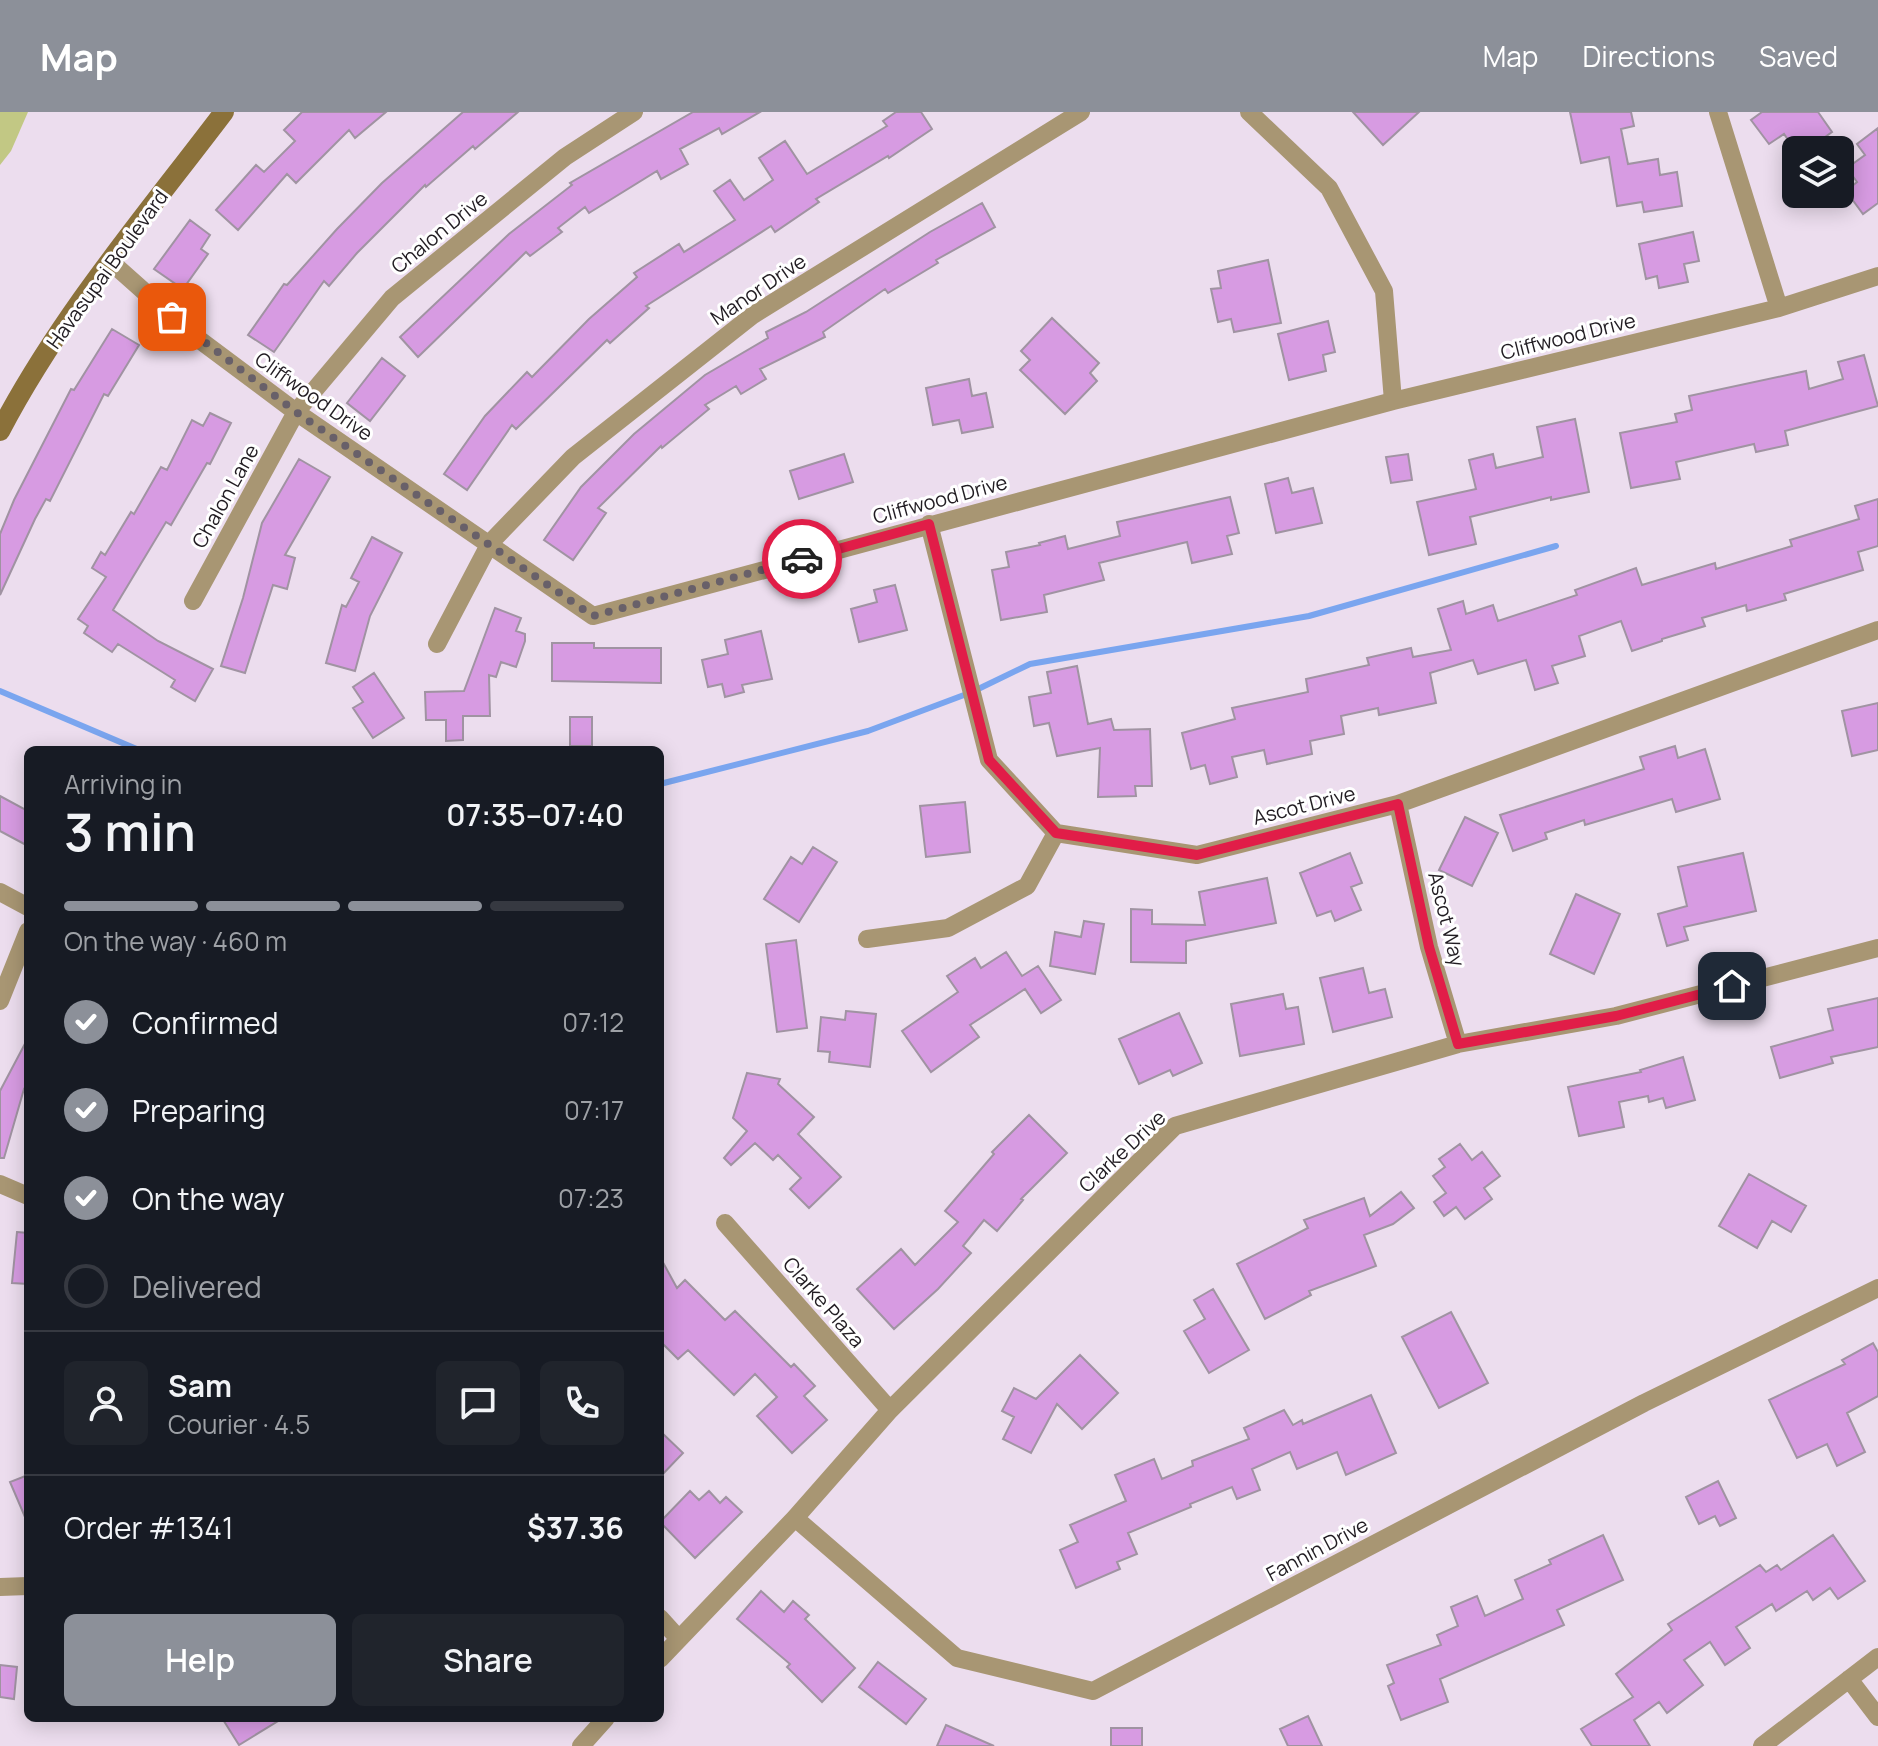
<!DOCTYPE html>
<meta charset="utf-8">
<style>
body{margin:0;font-family:Manrope,sans-serif;background:#20242c;color:#f1f3f6;height:100vh;display:flex;flex-direction:column;font-size:30px;white-space:nowrap}
*{box-sizing:border-box;margin:0}
p{font-size:26px;color:#9ea1a6}
.icon{flex:none;width:44px;height:44px;fill:none;stroke:currentColor;stroke-width:2;stroke-linecap:round;stroke-linejoin:round}
.map{position:relative;flex:1;overflow:hidden}
.sheet{position:absolute;left:24px;top:634px;width:640px;height:976px;display:flex;flex-direction:column;background:#171b24;border-radius:12px;box-shadow:0 4px 20px #0003}
.sheet>*{flex:none}
.buttons{position:absolute;left:1782px;top:24px;display:grid;gap:16px}
.buttons a{display:grid;place-items:center;width:72px;height:72px;border-radius:12px;background:#171b24;box-shadow:0 4px 20px #0003;font-size:40px}
.pin{position:absolute;display:grid;place-items:center;width:68px;height:68px;color:#fff;margin:-34px;border-radius:16px;box-shadow:0 4px 12px #0006}
.courier{position:absolute;display:grid;place-items:center;width:80px;height:80px;margin:-40px;border:6px solid #e11d48;border-radius:50%;background:#fff;color:#222;box-shadow:0 2px 10px #0007}
.summary em{font-style:normal;font-weight:600}
.summary div{display:flex;flex-direction:column-reverse}
.summary{display:flex;align-items:center;justify-content:space-between;height:136px;padding:0 40px}
h1{font-size:52px;font-weight:600;line-height:60px}
.bar{display:grid;grid-template-columns:repeat(4,1fr);gap:12px 8px;align-content:center;height:96px;padding:0 40px}
.bar i{height:10px;border-radius:6px;background:#363941}
.bar .current{background:#8c9099}
.bar p{grid-column:span 4}
.line{display:flex;align-items:center;gap:20px;padding:0 40px;border-top:2px solid #363941}
.line div{flex:1}
.round{display:grid;place-items:center;flex:none;width:84px;height:84px;border-radius:12px;background:#20242c}
ol{padding:0 40px;list-style:none}
li{display:flex;align-items:center;gap:24px;height:88px}
li p{margin-inline-start:auto}
li .icon{padding:8px;border-radius:50%;background:#8c9099;color:#fff;stroke-width:4}
li:last-child{color:#9ea1a6}
li i{width:44px;height:44px;border:4px solid #363941;border-radius:50%}
.primary-button{display:flex;gap:16px;margin-top:auto;padding:16px 40px}
.primary-button a{flex:1;height:92px;border-radius:12px;background:#8c9099;color:#fff;font-size:32px;font-weight:600;line-height:92px;text-align:center}
.primary-button a+a{background:#20242c;color:#f1f3f6}
header{display:flex;align-items:center;gap:48px;box-sizing:border-box;height:112px;padding:0 40px;background:#8c9099;color:#fff}
header strong{font-size:38px}
nav{display:flex;gap:44px;margin-inline-start:auto;font-size:28px}
.map>svg:first-child{display:block}
.green{fill:#c2c884}
.lines{fill:none;stroke-linecap:round;stroke-linejoin:round}
.stream{stroke:#7aa5ef;stroke-width:6}
.building{fill:#d79be2;stroke:#a093a2;stroke-width:2}
.street{stroke:#a89673;stroke-width:18}
.secondary{stroke:#8b713a;stroke-width:20}
.done{stroke:#686069;stroke-width:8;stroke-dasharray:0 14.4}
.route{stroke:#e11d48;stroke-width:10}
.labels{text-anchor:middle;dominant-baseline:central;stroke-width:6;stroke-linejoin:round;paint-order:stroke}
.street-label{font-size:20px;fill:#211c22;stroke:#fff}
</style>
<header>
<strong>Map</strong>
<nav><a>Map</a><a>Directions</a><a>Saved</a></nav>
</header>
<div class="map">
<svg width="1878" height="1634" viewBox="0 0 1878 1634">
<rect width="100%" height="100%" fill="#ecddee"/>
<path class="green" d="M0,0H28L11,39L0,53Z"/>
<g class="lines">
<path class="stream" d="M0,579L139,638
M660,672L868,619L972,580L1030,552L1309,504L1556,434"/>
</g>
<path class="building" d="M302,0H386L355,26L349,18L296,71L287,62L238,118L216,98L256,53L264,60L295,29L284,18Z
M463,0H518L475,37L473,34L426,75L425,73L357,141L329,174L324,169L274,240L248,223L284,172L287,173L337,117L382,71Z
M693,0H760L722,22L719,16L680,37L688,52L661,67L657,59L589,101L585,95L558,116L562,120L530,144L526,140L418,245L400,225L509,122L572,73L570,71Z
M896,0H921L932,17L889,46L888,44L816,87L819,90L775,120L771,114L646,194L649,196L610,231L607,228L516,317L512,313L467,378L444,362L485,304L527,260L532,265L589,207L637,165L634,161L679,132L684,140L735,108L714,79L730,68L744,88L773,68L759,46L785,29L807,62L887,14L883,9Z
M1353,0H1419L1383,33Z
M1570,0H1631L1634,14L1621,17L1628,52L1658,47L1660,63L1677,60L1682,94L1644,100L1642,90L1617,94L1609,45L1581,51Z
M1762,0H1818L1832,20L1807,38H1795L1784,22L1769,32L1751,8Z
M1878,16V91L1863,102L1846,79L1857,70L1847,56L1865,43L1857,32Z
M982,91L995,115L936,148L938,151L888,181L885,177L823,220L825,225L760,257L766,267L741,282L736,274L705,293L709,297L662,336L661,334L598,396L606,401L573,448L544,428L581,375L634,322L705,263L768,226L766,220L806,200L930,120Z
M190,108L210,123L201,137L208,142L183,177L154,157Z
M1693,120L1699,149L1684,152L1688,170L1659,176L1657,164L1646,167L1639,132Z
M1268,148L1281,211L1234,220L1231,207L1218,210L1211,177L1221,176L1218,159Z
M1052,206L1099,251L1090,261L1097,269L1065,302L1020,258L1030,248L1021,239Z
M1328,209L1335,240L1323,243L1326,259L1289,268L1278,222Z
M112,217L139,233L108,284L104,282L50,389L46,387L35,407L0,483V422L14,388L71,277L74,278Z
M1864,243L1878,294L1785,319L1788,333L1756,340L1754,332L1676,350L1680,367L1631,376L1620,321L1677,310L1675,302L1692,298L1689,284L1806,259L1809,277L1843,267L1838,250Z
M382,246L405,264L370,309L347,291Z
M969,267L972,284L986,281L993,315L962,321L959,308L933,313L926,276Z
M210,301L231,311L210,352L207,351L171,413L166,410L113,498L158,529L213,557L195,589L171,575L175,568L118,532L112,540L84,521L88,514L78,507L106,465L92,456L101,440L105,443L131,400L134,402L161,355L167,358L192,308L203,314Z
M1575,307L1589,380L1551,388V385L1470,405L1476,432L1429,443L1417,390L1476,377L1469,348L1493,342L1496,356L1543,345L1537,315Z
M844,342L853,370L799,387L790,359Z
M1408,342L1412,368L1391,371L1386,345Z
M299,347L330,365L285,443L295,446L287,477L273,473L245,561L221,554L243,486L262,411Z
M1288,366L1292,381L1313,376L1322,411L1276,421L1265,372Z
M1230,385L1239,421L1227,424L1232,442L1192,451L1187,430L1099,451L1104,468L1044,483L1047,500L1001,508L992,458L1009,455L1006,440L1040,433L1039,431L1065,424L1068,437L1120,424L1117,410Z
M1878,387V434L1858,440L1863,458L1784,482L1786,488L1747,499L1746,493L1702,506L1705,514L1662,527V529L1632,539L1621,509L1579,524L1585,544L1552,554L1558,571L1535,578L1526,548L1478,562L1473,548L1430,561L1436,591L1379,603L1378,596L1341,604L1344,622L1310,629L1312,642L1267,652L1264,638L1232,645L1237,665L1210,672L1205,653L1191,657L1182,621L1235,607L1232,596L1308,580L1306,567L1369,553L1367,546L1411,536L1413,545L1451,538L1438,497L1463,489L1466,502L1493,493L1498,509L1577,483L1575,478L1636,456L1642,473L1715,451L1716,457L1792,434L1790,428L1859,407L1855,394Z
M372,425L402,441L370,504L355,559L326,551L342,493L346,495L359,470L351,466Z
M895,473L907,518L859,530L851,497L877,490L874,478Z
M495,496L521,506L516,519L525,522V529L516,555L501,550L496,565L489,563L490,604H463V628L446,629V608H426L425,580L464,579Z
M761,519L772,567L742,573L744,580L725,585L722,572L708,575L702,548L728,542L725,528Z
M552,531H594V536H661V571L552,569Z
M1077,554L1088,612L1111,607L1114,618L1150,617L1152,674H1135L1136,684L1098,685L1100,636L1057,644L1049,611L1034,614L1029,585L1051,581L1047,560Z
M374,561L404,606L373,626L353,596L363,590L353,575Z
M1878,591V638L1852,644L1842,599Z
M570,605H592V634H570Z
M1675,634L1678,646L1705,637L1720,687L1676,700L1672,687L1585,713L1584,708L1545,721L1547,727L1513,739L1500,703L1644,657L1640,645Z
M0,684L28,699V734L0,719Z
M965,690L970,740L926,745L920,694Z
M1465,705L1498,721L1472,774L1439,758Z
M813,735L837,750L799,810L764,787L791,745L802,752Z
M1350,741L1362,771L1351,775L1361,798L1335,809L1331,799L1317,804L1300,761Z
M1743,741L1756,799L1684,815L1688,828L1667,834L1658,802L1687,794L1678,755Z
M1267,766L1276,811L1186,829V851L1131,850V797L1152,798V812L1205,813L1199,780Z
M1576,782L1620,802L1594,862L1550,842Z
M1084,809L1104,812L1095,862L1050,854L1055,820L1081,825Z
M796,828L807,916L777,920L766,832Z
M1006,840L1022,864L1038,854L1061,888L1041,901L1025,877L970,913L979,925L931,960L902,919L958,880L947,864L975,846L981,856Z
M1363,856L1369,881L1385,877L1392,905L1333,920L1320,866Z
M1283,882L1286,897L1298,895L1304,932L1240,944L1231,892Z
M1878,886V935L1831,945L1833,951L1780,966L1771,935L1833,918L1828,897Z
M846,899L876,902L870,955L829,950L830,940L818,939L821,905L845,908Z
M1179,901L1202,951L1173,964L1170,958L1139,972L1119,927Z
M28,926V979L24,977L4,1046H0V979Z
M1683,945L1695,988L1666,996L1663,986L1649,990L1648,984L1619,990L1624,1015L1579,1024L1568,975L1641,960L1640,958Z
M747,961L780,967L778,972L814,1005L798,1022L841,1065L809,1096L790,1077L801,1066L778,1043L773,1048L755,1031L731,1053L724,1046L747,1019L733,1006Z
M1029,1003L1067,1041L1021,1087L1023,1088L997,1119L984,1108L963,1134L971,1141L938,1177L894,1217L857,1177L901,1137L915,1153L958,1110L945,1099L994,1042L992,1040Z
M1460,1032L1472,1048L1482,1040L1500,1064L1484,1076L1492,1087L1465,1107L1456,1095L1444,1104L1434,1090L1446,1081L1433,1064L1445,1055L1439,1047Z
M1749,1062L1806,1094L1791,1120L1772,1109L1757,1136L1719,1114Z
M1401,1080L1414,1096L1393,1112L1364,1123L1376,1154L1309,1179L1311,1183L1265,1207L1237,1152L1308,1116L1304,1108L1364,1086L1370,1104Z
M17,1120L28,1121V1172L12,1171Z
M660,1145L677,1176L685,1168L725,1208L735,1199L791,1255L794,1252L815,1274L804,1284L827,1308L792,1341L757,1304L777,1285L755,1262L734,1283L688,1238L678,1247L660,1229Z
M1213,1177L1249,1238L1209,1261L1184,1219L1205,1207L1194,1188Z
M1451,1200L1488,1271L1439,1296L1402,1225Z
M1873,1231L1878,1240V1284L1847,1301L1865,1340L1837,1354L1827,1332L1797,1346L1769,1288L1845,1252L1842,1248Z
M1080,1243L1118,1281L1082,1317L1057,1292L1031,1341L1003,1327L1014,1305L1002,1299L1014,1276L1036,1287Z
M1371,1283L1396,1341L1346,1363L1337,1340L1297,1357L1290,1340L1252,1357L1260,1378L1237,1387L1232,1375L1190,1392L1191,1395L1128,1421L1137,1442L1117,1450L1120,1457L1076,1476L1060,1438L1078,1430L1070,1413L1126,1389L1115,1363L1154,1347L1162,1367L1193,1354L1192,1349L1249,1327L1244,1316L1284,1298L1293,1313L1302,1308L1303,1312Z
M660,1319L683,1341L660,1365Z
M28,1363V1412L10,1370Z
M1718,1369L1736,1406L1720,1414L1715,1404L1699,1412L1686,1385Z
M690,1379L699,1388L709,1379L720,1391L726,1385L742,1400L695,1446L660,1410Z
M1603,1423L1623,1468L1557,1498L1564,1513L1440,1567L1448,1590L1401,1608L1388,1574L1394,1571L1387,1553L1441,1533L1437,1523L1458,1514L1451,1495L1477,1484L1485,1504L1523,1487L1515,1468L1551,1452L1549,1448Z
M1833,1423L1865,1469L1838,1487L1830,1476L1813,1488L1807,1479L1776,1499L1772,1492L1736,1515L1750,1536L1725,1553L1710,1530L1684,1548L1703,1573L1667,1601L1659,1590L1634,1608L1650,1634H1592L1581,1617L1633,1585L1616,1562L1672,1518L1668,1512L1760,1453L1766,1460L1777,1453L1781,1458Z
M761,1479L784,1500L793,1489L809,1503L805,1507L855,1556L822,1590L787,1555L790,1552L737,1507Z
M878,1550L926,1587L906,1612L859,1575Z
M0,1553L17,1555L14,1587L0,1585Z
M1308,1604L1322,1634H1288L1280,1617Z
M222,1606H283L239,1633Z
M946,1613L994,1634H937Z
M1111,1616H1142V1634H1111Z"/>
<g class="lines">
<path class="street" d="M1249,0L1329,76L1384,179L1393,289
M1718,0L1779,196
M111,150L193,223L296,300L593,504L1393,289L1779,196L1878,164
M929,412L989,648L1056,721L1197,743L1398,692L1878,518
M193,489L296,300L392,186L565,45L634,0
M437,532L490,431L573,345L753,203L1081,0
M1398,692L1429,835L1458,932
M0,780L28,795
M867,827L948,816L1027,774L1056,721
M0,889L28,819
M0,1072L28,1084
M725,1111L890,1298
M795,1406L957,1546L1093,1579L1644,1291L1878,1176
M0,1475L28,1474
M660,1506L679,1527
M660,1547L795,1406L890,1298L1175,1014L1458,932L1616,904L1878,836
M1849,1567L1878,1605
M581,1634L606,1606
M1762,1634L1878,1545"/>
<path class="secondary" d="M0,319C60,204 146,103 224,0"/>
</g>
<g class="lines">
<path class="done" d="M172,205L296,300L593,504L802,447"/>
<path class="route" d="M802,447L929,412L989,648L1056,721L1197,743L1398,692L1429,835L1458,932L1616,904L1732,874"/>
</g>
<g class="labels">
<g class="street-label">
<text transform="translate(439 120) rotate(-39)">Chalon Drive</text>
<text transform="translate(107 157) rotate(-54)">Havasupai Boulevard</text>
<text transform="translate(758 177) rotate(-34)">Manor Drive</text>
<text transform="translate(1568 224) rotate(-14)">Cliffwood Drive</text>
<text transform="translate(314 284) rotate(35)">Cliffwood Drive</text>
<text transform="translate(225 384) rotate(-61)">Chalon Lane</text>
<text transform="translate(940 387) rotate(-15)">Cliffwood Drive</text>
<text transform="translate(1304 693) rotate(-14)">Ascot Drive</text>
<text transform="translate(1447 807) rotate(76)">Ascot Way</text>
<text transform="translate(1122 1039) rotate(-43)">Clarke Drive</text>
<text transform="translate(824 1190) rotate(49)">Clarke Plaza</text>
<text transform="translate(1317 1437) rotate(-28)">Fannin Drive</text>
</g>
</g>
</svg>
<div class="buttons">
<a><svg class="icon" aria-label="layers" viewBox="0 0 24 24"><path d="M12 4l9 5-9 5-9-5zM3 14l9 5 9-5"/></svg></a>
</div>
<div class="pin" style="left:172px;top:205px;background:#ea580c"><svg class="icon" aria-label="bag" viewBox="0 0 24 24"><path d="M5 8h14l-1 12H6zM9 8a3 3 0 0 1 6 0"/></svg></div>
<div class="pin" style="left:1732px;top:874px;background:#1f2937"><svg class="icon" aria-label="home" viewBox="0 0 24 24"><path d="M3 11l9-7 9 7M6 9v11h12V9"/></svg></div>
<div class="courier" style="left:802px;top:447px"><svg class="icon" aria-label="car" viewBox="0 0 24 24"><path d="M5 17H2v-5l4-1 3-4h7l3 4 3 1v5h-3M9 17h6M6 11h13"/><circle cx="7" cy="17" r="2"/><circle cx="17" cy="17" r="2"/></svg></div>
<section class="sheet">
<div class="summary"><div><h1>3 min</h1><p>Arriving in</p></div><em>07:35–07:40</em></div>
<div class="bar"><i class="current"></i><i class="current"></i><i class="current"></i><i></i><p>On the way · 460 m</p></div>
<ol>
<li><svg class="icon" aria-label="check" viewBox="0 0 24 24"><path d="M5 12l5 5 9-10"/></svg>Confirmed<p>07:12</p></li>
<li><svg class="icon" aria-label="check" viewBox="0 0 24 24"><path d="M5 12l5 5 9-10"/></svg>Preparing<p>07:17</p></li>
<li><svg class="icon" aria-label="check" viewBox="0 0 24 24"><path d="M5 12l5 5 9-10"/></svg>On the way<p>07:23</p></li>
<li><i></i>Delivered</li>
</ol>
<div class="line" style="height:144px"><a class="round"><svg class="icon" aria-label="person" viewBox="0 0 24 24"><circle cx="12" cy="8" r="4"/><path d="M4 21q1-7 8-7t8 7"/></svg></a><div><b>Sam</b><p>Courier · 4.5</p></div><a class="round"><svg class="icon" aria-label="chat" viewBox="0 0 24 24"><path d="M4 5h16v11H9l-5 4z"/></svg></a><a class="round"><svg class="icon" aria-label="phone" viewBox="0 0 24 24"><path d="M5 4h4l2 5-3 2q2 4 5 5l2-3 5 2v4C11 20 4 13 5 4z"/></svg></a></div>
<div class="line" style="height:104px"><div>Order #1341</div><b>$37.36</b></div>
<div class="primary-button"><a>Help</a><a>Share</a></div>
</section>
</div>
